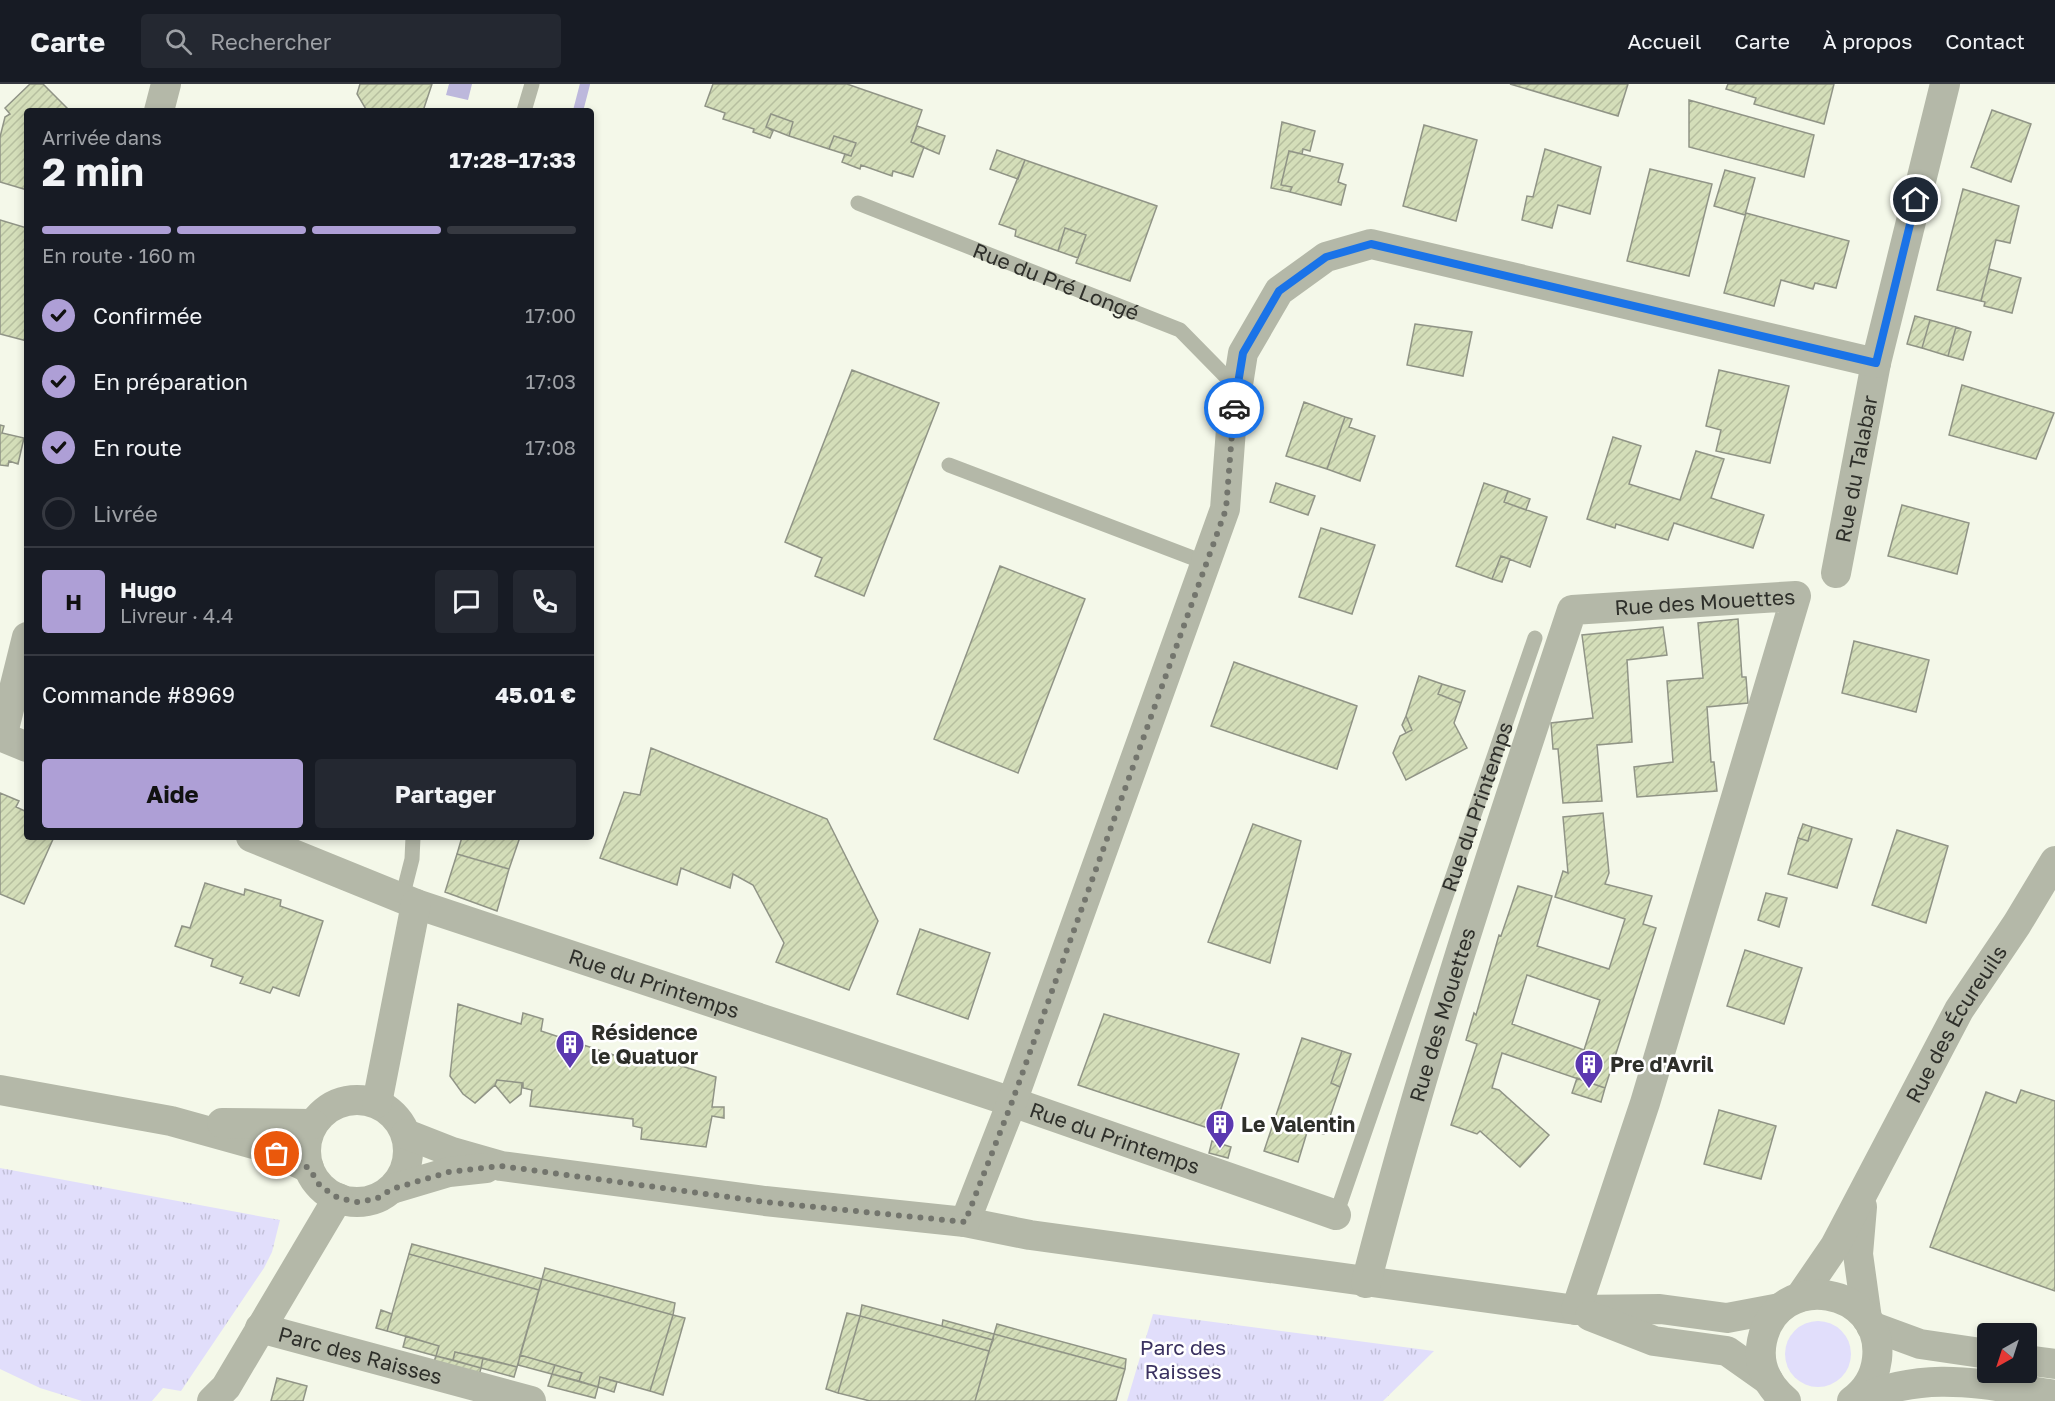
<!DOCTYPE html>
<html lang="fr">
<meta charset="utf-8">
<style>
body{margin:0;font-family:"Golos Text",sans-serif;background:#242831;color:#f1f3f6;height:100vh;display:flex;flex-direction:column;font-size:22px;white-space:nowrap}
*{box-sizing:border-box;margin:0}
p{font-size:20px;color:#9ea1a6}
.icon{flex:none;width:33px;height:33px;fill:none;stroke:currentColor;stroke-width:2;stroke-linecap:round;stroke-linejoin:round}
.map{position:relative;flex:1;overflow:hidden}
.panel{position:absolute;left:24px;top:24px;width:570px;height:732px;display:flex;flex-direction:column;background:#171b24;border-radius:6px;box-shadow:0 3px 9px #0003}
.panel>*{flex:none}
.needle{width:39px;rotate:219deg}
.buttons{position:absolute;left:1977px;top:1239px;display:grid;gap:12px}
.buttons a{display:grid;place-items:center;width:60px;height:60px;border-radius:6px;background:#171b24;box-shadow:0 3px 9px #0003;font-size:30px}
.pin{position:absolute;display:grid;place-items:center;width:51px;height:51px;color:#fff;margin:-26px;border:3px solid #fff;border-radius:50%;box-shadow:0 2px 6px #0007}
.courier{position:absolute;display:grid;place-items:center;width:60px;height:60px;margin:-30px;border:4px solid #1a73e8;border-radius:50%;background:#fff;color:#222;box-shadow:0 2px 8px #0007}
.overview em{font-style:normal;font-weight:700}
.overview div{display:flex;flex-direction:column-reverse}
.overview{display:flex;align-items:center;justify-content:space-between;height:102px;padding:0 18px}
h1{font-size:39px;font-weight:700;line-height:45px}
.bar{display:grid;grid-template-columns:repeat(4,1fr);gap:9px 6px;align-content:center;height:72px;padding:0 18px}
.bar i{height:8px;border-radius:4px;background:#363941}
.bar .selected{background:#ae9fd6}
.bar p{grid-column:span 4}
.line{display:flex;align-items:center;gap:15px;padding:0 18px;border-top:2px solid #363941}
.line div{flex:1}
.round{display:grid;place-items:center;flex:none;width:63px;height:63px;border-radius:6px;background:#242831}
ol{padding:0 18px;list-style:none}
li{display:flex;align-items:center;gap:18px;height:66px}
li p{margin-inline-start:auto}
li .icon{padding:6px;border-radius:50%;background:#ae9fd6;color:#111;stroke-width:4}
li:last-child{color:#9ea1a6}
li i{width:33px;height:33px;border:3px solid #363941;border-radius:50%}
.button{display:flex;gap:12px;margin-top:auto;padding:12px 18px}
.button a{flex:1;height:69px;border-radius:6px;background:#ae9fd6;color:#111;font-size:24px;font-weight:700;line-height:69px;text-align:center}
.button a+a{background:#242831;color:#f1f3f6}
header{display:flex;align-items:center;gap:36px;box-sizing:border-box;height:84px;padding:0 30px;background:#171b24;border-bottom:2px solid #363941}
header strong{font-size:28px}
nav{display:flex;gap:33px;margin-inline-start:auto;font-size:21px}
.search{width:420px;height:54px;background:#242831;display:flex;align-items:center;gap:15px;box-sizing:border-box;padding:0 21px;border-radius:6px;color:#9ea1a6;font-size:22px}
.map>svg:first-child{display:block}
.park{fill:url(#park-tufts)}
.garden{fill:#e1defb}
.water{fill:url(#water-ripples)}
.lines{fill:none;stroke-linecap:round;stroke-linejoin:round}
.stream{stroke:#bdb8dc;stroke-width:10}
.building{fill:url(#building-hatch);stroke:#909486;stroke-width:1.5;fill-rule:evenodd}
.lane{stroke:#b4b8a8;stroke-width:15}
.street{stroke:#b4b8a8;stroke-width:30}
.done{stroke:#73756d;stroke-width:6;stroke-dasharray:0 10.8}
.route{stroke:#1a73e8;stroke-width:8}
.labels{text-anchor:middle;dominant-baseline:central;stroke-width:5;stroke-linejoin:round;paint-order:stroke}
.street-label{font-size:21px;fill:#2e2f2a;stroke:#fff}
.poi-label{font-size:21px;font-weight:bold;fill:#2e2f2a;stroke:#fff;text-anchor:start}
.park-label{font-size:21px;fill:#3b3261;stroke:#fff}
</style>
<header>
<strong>Carte</strong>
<div class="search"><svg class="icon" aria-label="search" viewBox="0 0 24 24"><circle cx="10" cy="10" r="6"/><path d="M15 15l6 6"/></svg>Rechercher</div>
<nav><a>Accueil</a><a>Carte</a><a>À propos</a><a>Contact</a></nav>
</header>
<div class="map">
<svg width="2055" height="1317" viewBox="0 0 2055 1317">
<defs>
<pattern id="park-tufts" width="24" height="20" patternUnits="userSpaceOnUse" patternTransform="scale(1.5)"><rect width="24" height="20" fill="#e1defb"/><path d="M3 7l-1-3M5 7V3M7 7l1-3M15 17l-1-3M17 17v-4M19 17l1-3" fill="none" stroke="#c1bfd7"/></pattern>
<pattern id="water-ripples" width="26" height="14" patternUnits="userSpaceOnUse" patternTransform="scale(1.5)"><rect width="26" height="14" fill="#bdb8dc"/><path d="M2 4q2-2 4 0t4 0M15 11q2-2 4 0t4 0" fill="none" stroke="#a39ebd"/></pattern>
<pattern id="building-hatch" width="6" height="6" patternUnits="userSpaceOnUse" patternTransform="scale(1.5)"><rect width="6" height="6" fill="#d4deb9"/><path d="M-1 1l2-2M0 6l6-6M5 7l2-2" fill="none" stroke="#b6bf9f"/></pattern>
</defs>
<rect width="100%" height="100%" fill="#f4f8e9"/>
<path class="park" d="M0,1084L280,1136L272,1168L264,1184L181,1307L163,1304L152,1317H82L40,1304L0,1285Z
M1153,1230L1434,1267L1383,1317H1127Z"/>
<path class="garden" d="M1785 1270a33 33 0 1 1 66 0a33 33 0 1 1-66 0Z"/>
<path class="water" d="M449,0H472L468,16L446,11Z"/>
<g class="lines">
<path class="stream" d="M578,27L585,0"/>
</g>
<path class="building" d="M30,0H43L70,27H27V106L0,98V53L5,33L10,30L5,24Z
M360,0H432L423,27H367L357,10Z
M713,0H847L922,26L911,58L924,63L913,93L893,87L892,92L861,81L860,85L842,78L845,70L851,72L856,59L834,52L829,65L789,52L793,38L771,30L766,43L773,47L770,54L753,48L754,45L723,35L725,29L705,22Z
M1510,0H1628L1618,32Z
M1728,0H1834L1824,40L1754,20L1756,14L1726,5Z
M1689,16L1814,51L1804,93L1689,63Z
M1992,26L2031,40L2011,98L1971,83Z
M771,30L793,38L789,52L766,43Z
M1282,38L1315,47L1310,67L1303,65L1302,70L1289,67L1281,101L1292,103L1290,108L1271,104Z
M1424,41L1477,56L1456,137L1403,122Z
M917,42L945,52L939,70L911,58Z
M834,52L856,59L851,72L829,65Z
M1545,65L1601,83L1590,130L1558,121L1552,144L1522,136L1527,112L1533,113Z
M997,66L1025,76L1018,95L990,85Z
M1289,67L1343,80L1338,98L1346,101L1341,121L1290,108L1292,103L1281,101Z
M1025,76L1157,122L1130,197L1076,179L1086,151L1065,144L1058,167L1015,152L1016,146L999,140Z
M1650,85L1712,100L1689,192L1627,177Z
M1725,86L1755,94L1745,131L1714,122Z
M1963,105L2019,122L2010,159L1996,156L1981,217L1937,206Z
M1746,129L1849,157L1836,204L1815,199L1813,205L1781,196L1774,222L1724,209Z
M0,136L27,144V257L0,250Z
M1065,144L1086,151L1078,174L1058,167Z
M1989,185L2021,194L2012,229L1984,222L1985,218L1981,217Z
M1915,232L1930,236L1922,264L1907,260Z
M1930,236L1956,243L1948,272L1922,264Z
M1415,240L1472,248L1463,292L1407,281Z
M1956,243L1971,248L1963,276L1948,272Z
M852,286L939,319L864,512L815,492L822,474L785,458Z
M1719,286L1789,302L1770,379L1716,367L1721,346L1706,342Z
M1962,301L2054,329L2036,375L1949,351Z
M1304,318L1345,333L1327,385L1286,372Z
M1345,333L1352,335L1349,343L1375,352L1360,397L1327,385Z
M0,341L4,342L2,349L24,354L18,380L9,377L8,382L0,381Z
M1613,353L1641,362L1629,400L1680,416L1696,367L1724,375L1711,414L1764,431L1753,464L1674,439L1668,456L1616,440L1615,444L1587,435Z
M1276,399L1315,412L1308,431L1270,418Z
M1484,399L1508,407L1504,418L1547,433L1530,483L1501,472L1492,495L1456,482Z
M1508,407L1530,415L1526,426L1504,418Z
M1902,421L1969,439L1957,490L1888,472Z
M1321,444L1375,461L1352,530L1299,513Z
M1501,472L1510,475L1502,498L1492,495Z
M1000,482L1085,515L1018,689L934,655Z
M1738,535L1742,593H1746L1748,619L1707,623L1711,678H1714L1717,707L1637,713L1634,683L1673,678L1667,597L1703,594L1698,539Z
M1663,543L1667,571L1627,576L1632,658L1597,661L1602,717L1563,719L1558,665H1553L1551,639L1593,634L1582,551Z
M1854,557L1929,576L1916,628L1842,609Z
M1234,578L1357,622L1337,685L1211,642Z
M1419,592L1442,600L1438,610L1461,619L1454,639L1467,664L1406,696L1393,669L1400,652L1412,646L1406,632Z
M1442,600L1465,607L1461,619L1438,610Z
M1406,632L1412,646L1406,649L1402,641Z
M651,664L827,735L878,837L849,906L776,878L784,859L753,801L733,790L730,804L681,784L677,801L600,774L624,708L640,711Z
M0,709L19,717L16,723L27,728V753H54L24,820L0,810Z
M1603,729L1609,789L1605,800L1652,812L1643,840L1656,844L1605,1004L1502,969L1492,1004L1499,1006L1549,1051L1520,1083L1480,1047L1477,1050L1451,1041L1477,960L1466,956L1474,929L1476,931L1499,851L1501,852L1518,802L1552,812L1537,862L1609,885L1625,835L1555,813L1563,787L1568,789L1563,733ZM1527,891L1600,916L1584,966L1512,940Z
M1253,740L1301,757L1270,879L1208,858Z
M1803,740L1812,743L1808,757L1798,754Z
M1812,743L1852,755L1837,804L1788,790L1798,754L1808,757Z
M1897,746L1948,762L1926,839L1872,821Z
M462,753H520L509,785L457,770Z
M457,770L509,785L497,827L445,808Z
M205,799L244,811L245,805L281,816L280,822L323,837L299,912L273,903L270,909L240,899L243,893L211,882L213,875L175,862L182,842L190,844Z
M1766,809L1787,814L1779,843L1758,836Z
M920,845L990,869L968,935L897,910Z
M1745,866L1802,884L1784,940L1727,922Z
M458,920L521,940L523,929L543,935L541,947L632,977L635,967L716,993L712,1023H724V1034L712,1032L706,1063L641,1055L642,1044L633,1042V1035L530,1022L532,1006L523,1004V999L497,996L495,1001L475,1019L463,1010L450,992Z
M1104,930L1239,970L1214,1046L1078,1001Z
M1302,954L1342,967L1331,999L1340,1003L1324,1050L1308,1045L1298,1078L1264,1067Z
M1342,967L1351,970L1340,1003L1331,999Z
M1577,994L1605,1004L1601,1018L1572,1009Z
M497,996L522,999L521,1010L510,1019L495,1001Z
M2021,1006L2055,1017V1207L1930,1163L1986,1008L2016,1019Z
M1719,1026L1776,1042L1761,1095L1704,1080Z
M1212,1057L1231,1063L1228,1074L1209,1069Z
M412,1160L542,1195L539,1206L409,1170Z
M409,1170L539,1206L517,1283L455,1268L453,1276L436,1272L439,1262L387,1247Z
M545,1184L675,1219L673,1231L542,1195Z
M542,1195L673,1231L650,1307L600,1293L598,1303L579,1297L582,1289L520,1271Z
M862,1221L942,1242L993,1256L989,1267L860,1232Z
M381,1226L392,1230L387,1247L376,1244Z
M847,1229L860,1232L838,1309L826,1305Z
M673,1231L685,1234L663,1311L650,1307Z
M860,1232L989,1267L975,1317H870L838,1309Z
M943,1236L994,1250L993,1256L942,1242Z
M997,1240L1126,1275L1125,1285L994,1250Z
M994,1250L1125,1285L1116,1317H975Z
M406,1252L439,1262L436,1272L403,1263Z
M455,1268L483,1274L481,1284L453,1276Z
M520,1271L555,1281L552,1290L518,1281Z
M436,1272L481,1284L478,1295L432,1283Z
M483,1274L517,1283L514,1293L481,1284Z
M555,1281L582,1289L579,1297L552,1290Z
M552,1290L598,1303L595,1314L548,1302Z
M600,1293L617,1298L614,1308L598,1303Z
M277,1294L307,1302L303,1317H271Z"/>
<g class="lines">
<g class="lane">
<path d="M524,27L532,0"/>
<path id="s1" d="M858,119L1180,246L1237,304"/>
<path d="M949,381L1206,479"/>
<path d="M402,814L412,775L413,753"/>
<path id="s2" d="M1336,1131L1535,554"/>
</g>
<g class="street">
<path d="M159,27L166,0"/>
<path id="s3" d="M1836,489L1876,279L1945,0"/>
<path d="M0,652L27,663"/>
<path d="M2,653L27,553"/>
<path id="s4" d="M251,753L416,820L1012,1018L1336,1131"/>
<path d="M0,1006L171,1037L261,1062L309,1084"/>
<circle cx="357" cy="1067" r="51"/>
<path d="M377,1019L416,820"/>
<path d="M222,1039L313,1040"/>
<path d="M406,1050L452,1068L501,1082L765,1117L965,1138L1030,1151L1576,1226L1660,1225L1727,1234L1780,1224"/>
<path d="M392,1105L449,1088L486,1084"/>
<path d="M1862,1123L1858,1170L1867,1235"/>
<path d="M965,1138L1012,1018L1225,425L1231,345L1243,269L1279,207L1326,173L1371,160L1876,279"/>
<path id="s5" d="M1366,1199C1424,972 1498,748 1572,526L1796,512L1645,1019L1576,1226"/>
<path id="s6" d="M1800,1213L1835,1162L1959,926L2017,840L2055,777"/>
<path d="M1590,1232L1654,1257L1727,1267L1768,1296"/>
<path d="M1871,1242L1920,1260L1988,1270"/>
<path id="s7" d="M260,1244L531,1317"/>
<path d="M2026,1276L2055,1280"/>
<path d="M212,1317L226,1303L338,1114"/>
<path d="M1786,1317C1768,1302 1757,1281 1762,1257C1777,1184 1885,1203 1877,1275C1875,1293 1866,1307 1852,1317"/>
<path d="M1854,1317C1927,1285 1980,1300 2055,1311"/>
</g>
</g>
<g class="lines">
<path class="done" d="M277,1070L309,1084L320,1102L338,1114L357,1118L376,1115L392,1105L449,1088L501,1082L765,1118L965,1138L1012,1018L1226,425L1234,324"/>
<path class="route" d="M1234,324L1243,269L1279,207L1326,173L1371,160L1876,279L1916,116"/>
</g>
<defs>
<g id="building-pin" transform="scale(1.5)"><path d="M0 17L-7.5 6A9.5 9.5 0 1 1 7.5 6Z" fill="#5b38b0" stroke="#fff"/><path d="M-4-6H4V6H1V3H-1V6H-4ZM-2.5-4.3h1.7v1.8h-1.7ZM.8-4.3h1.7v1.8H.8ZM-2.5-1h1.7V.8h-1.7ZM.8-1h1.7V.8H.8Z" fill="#fff"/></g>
</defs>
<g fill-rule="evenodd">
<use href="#building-pin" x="570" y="960"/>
<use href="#building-pin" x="1589" y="980"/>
<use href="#building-pin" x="1220" y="1040"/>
</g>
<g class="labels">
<g class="street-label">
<text stroke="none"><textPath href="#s1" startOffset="213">Rue du Pré Longé</textPath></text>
<text stroke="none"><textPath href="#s3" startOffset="106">Rue du Talabar</textPath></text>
<text stroke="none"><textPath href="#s5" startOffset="837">Rue des Mouettes</textPath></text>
<text stroke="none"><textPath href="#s2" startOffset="432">Rue du Printemps</textPath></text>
<text stroke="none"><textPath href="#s4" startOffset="429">Rue du Printemps</textPath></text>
<text stroke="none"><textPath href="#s5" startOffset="279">Rue des Mouettes</textPath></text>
<text stroke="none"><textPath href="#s6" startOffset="315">Rue des Écureuils</textPath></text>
<text stroke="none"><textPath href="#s4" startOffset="915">Rue du Printemps</textPath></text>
<text stroke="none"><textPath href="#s7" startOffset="104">Parc des Raisses</textPath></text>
</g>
<g class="poi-label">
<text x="591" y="948">Résidence<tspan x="591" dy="24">le Quatuor</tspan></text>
<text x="1610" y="980">Pre d'Avril</text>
<text x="1241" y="1040">Le Valentin</text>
</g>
<g class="park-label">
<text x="1183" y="1263">Parc des<tspan x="1183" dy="24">Raisses</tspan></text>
</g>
</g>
</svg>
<div class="buttons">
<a><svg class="needle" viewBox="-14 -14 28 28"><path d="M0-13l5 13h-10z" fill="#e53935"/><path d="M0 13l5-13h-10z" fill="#9ea1a6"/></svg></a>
</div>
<div class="pin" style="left:277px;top:1070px;background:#ea580c"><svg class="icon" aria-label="bag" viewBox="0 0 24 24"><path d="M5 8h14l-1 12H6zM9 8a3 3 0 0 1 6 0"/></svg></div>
<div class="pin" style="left:1916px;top:116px;background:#1f2937"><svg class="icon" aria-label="home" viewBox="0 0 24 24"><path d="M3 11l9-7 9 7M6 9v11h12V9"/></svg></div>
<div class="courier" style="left:1234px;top:324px"><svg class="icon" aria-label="car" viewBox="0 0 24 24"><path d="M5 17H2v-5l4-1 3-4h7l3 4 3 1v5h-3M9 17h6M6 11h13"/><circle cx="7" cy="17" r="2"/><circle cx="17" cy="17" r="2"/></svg></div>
<section class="panel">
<div class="overview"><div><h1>2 min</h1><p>Arrivée dans</p></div><em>17:28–17:33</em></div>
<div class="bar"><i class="selected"></i><i class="selected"></i><i class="selected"></i><i></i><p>En route · 160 m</p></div>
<ol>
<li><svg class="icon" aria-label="check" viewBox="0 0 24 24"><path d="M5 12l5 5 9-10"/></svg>Confirmée<p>17:00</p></li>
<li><svg class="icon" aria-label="check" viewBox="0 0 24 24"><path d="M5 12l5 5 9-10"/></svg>En préparation<p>17:03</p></li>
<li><svg class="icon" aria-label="check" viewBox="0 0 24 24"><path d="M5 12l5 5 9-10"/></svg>En route<p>17:08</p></li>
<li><i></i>Livrée</li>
</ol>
<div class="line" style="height:108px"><b class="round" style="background:#ae9fd6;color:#111">H</b><div><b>Hugo</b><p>Livreur · 4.4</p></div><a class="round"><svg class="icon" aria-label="chat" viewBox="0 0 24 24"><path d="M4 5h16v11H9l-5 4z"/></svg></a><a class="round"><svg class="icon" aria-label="phone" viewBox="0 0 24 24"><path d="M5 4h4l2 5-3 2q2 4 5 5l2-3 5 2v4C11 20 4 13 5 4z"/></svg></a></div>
<div class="line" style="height:78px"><div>Commande #8969</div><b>45.01 €</b></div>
<div class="button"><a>Aide</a><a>Partager</a></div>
</section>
</div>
